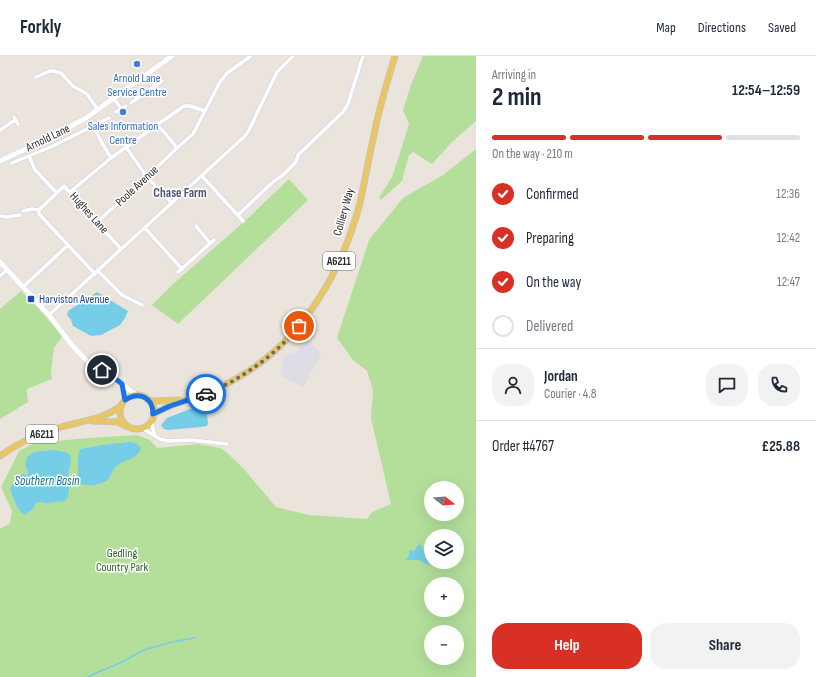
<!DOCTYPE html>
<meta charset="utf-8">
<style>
body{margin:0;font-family:"Sofia Sans Condensed",sans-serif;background:#f2f2f3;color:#1f2937;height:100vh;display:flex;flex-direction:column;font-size:15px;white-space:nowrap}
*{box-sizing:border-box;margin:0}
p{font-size:13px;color:#747a83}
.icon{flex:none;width:22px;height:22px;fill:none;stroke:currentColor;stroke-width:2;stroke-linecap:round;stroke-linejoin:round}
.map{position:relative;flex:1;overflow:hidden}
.sheet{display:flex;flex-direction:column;background:#fff;width:340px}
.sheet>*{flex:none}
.needle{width:26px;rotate:107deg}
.fabs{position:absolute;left:424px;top:425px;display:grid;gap:8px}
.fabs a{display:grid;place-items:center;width:40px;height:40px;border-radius:50%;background:#fff;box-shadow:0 4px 16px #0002;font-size:20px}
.pin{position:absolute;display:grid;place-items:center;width:34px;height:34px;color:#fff;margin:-17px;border:2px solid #fff;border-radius:50%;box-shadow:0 1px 4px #0007}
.courier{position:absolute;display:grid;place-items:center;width:40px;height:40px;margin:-20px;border:3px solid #1a73e8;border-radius:50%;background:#fff;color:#222;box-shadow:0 1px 5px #0007}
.headline em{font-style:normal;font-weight:700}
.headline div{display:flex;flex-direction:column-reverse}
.headline{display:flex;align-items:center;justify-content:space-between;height:68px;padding:0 16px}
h1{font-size:26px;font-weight:700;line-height:30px}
.bar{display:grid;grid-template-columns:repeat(4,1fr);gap:6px 4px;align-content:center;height:48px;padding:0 16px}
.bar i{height:5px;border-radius:3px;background:#e0e1e3}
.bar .active{background:#d93025}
.bar p{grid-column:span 4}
.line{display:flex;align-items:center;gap:10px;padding:0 16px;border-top:1px solid #e0e1e3}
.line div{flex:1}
.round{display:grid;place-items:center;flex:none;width:42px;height:42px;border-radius:16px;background:#f2f2f3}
ol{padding:0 16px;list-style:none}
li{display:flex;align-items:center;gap:12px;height:44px}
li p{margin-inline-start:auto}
li .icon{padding:4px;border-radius:50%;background:#d93025;color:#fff;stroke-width:4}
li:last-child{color:#747a83}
li i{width:22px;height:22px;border:2px solid #e0e1e3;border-radius:50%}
.primary-button{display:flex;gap:8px;margin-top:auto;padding:8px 16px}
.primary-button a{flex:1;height:46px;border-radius:16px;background:#d93025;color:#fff;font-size:16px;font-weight:700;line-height:46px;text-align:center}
.primary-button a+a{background:#f2f2f3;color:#1f2937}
header{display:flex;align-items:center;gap:24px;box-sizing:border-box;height:56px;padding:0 20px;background:#fff;border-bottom:1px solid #e0e1e3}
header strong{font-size:19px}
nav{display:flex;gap:22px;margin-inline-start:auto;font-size:14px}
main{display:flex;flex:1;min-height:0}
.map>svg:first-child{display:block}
.industrial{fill:#dedce4}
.green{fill:#b4df9b;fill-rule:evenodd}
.water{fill:#75cde8}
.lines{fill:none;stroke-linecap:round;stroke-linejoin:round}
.stream{stroke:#75cde8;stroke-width:1.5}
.street-casing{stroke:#d2d5e2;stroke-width:5}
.secondary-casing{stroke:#d2d5e2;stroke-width:6}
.primary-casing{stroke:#c3c3c3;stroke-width:7}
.street{stroke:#fff;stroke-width:3.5}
.secondary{stroke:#fff;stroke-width:5}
.primary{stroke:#e9c664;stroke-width:5.5}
.done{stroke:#6e6b68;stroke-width:4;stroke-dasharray:0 7.2}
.route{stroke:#1a73e8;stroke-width:5}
.shop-dot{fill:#3f7fe0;stroke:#fff;stroke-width:1.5}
.transit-dot{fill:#1a4fb4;stroke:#fff;stroke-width:1.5}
.labels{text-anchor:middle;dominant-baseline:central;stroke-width:3;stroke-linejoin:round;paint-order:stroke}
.shield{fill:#fff;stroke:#6a6a6a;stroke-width:1}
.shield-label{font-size:11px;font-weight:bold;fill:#2a2a2a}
.shop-label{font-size:12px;fill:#366cbe;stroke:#fff}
.street-label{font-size:12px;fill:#2a2a2a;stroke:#fff}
.transit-label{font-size:12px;fill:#164399;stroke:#fff;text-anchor:start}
.park-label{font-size:12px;fill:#2e621e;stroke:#fff}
.neighbourhood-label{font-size:13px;font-weight:bold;fill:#4d5678;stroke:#fff}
.water-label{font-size:13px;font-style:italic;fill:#156b93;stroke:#fff}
</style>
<header>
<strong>Forkly</strong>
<nav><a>Map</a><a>Directions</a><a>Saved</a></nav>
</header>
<main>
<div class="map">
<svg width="476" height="621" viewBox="0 0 476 621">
<rect width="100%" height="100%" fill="#ebe4dc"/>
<path class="industrial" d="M308,284L321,298L303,331L280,319L282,315L283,305L284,304L283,302L290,296L294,299Z"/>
<path class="green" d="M423,0H476V65L452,86L432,108L413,96L409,99L402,125L381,144L379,142L392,121L401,94L409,68L403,54L412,26Z
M476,93V621H0V473L10,467L12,455L1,431L19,395L34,387L88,382L137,379L150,384L157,392L198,388L220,392L224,394L243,412L276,451L309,459L367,463L372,456L391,448L371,362L373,334L367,315L353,304L337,282L369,184L403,142L443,119ZM431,432H457V458H431ZM431,480H457V506H431ZM431,528H457V554H431ZM431,576H457V602H431Z
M289,123L308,144L178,268L152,249L172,229L246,164Z
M21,235C36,250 50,264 62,281L54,292L51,316L52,323L27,333L28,346L0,363V253Z"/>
<path class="water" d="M97,236L128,255L125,262L120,269L101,279L91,280L73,270L71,264L67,259L68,255Z
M200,349H204L206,351L208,367L207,370L201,371L168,374L164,373L161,369L167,362Z
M129,386L136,387L141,392C138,403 126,403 118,409C113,412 113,417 109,422C104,429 83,433 78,425V402L80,393L103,389Z
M53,394L65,396L70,399L71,403L68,420L69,433L68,441L65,445L47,447L40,446L35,447L34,452L25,459C16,454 14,442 10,433L14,425L22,418L27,419L28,416L25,409L27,401L34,396Z
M420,488L423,492V495L428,499L430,510L419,504H405L409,500V494L413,495L417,492L416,491Z"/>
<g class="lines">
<path class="stream" d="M88,621L98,616L120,607L144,594L172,586L195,582"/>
<g class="street-casing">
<path id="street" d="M147,19L155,30
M36,21L50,15H54L61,17L73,30L87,38L98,54
M114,43L121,52
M131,47L162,25
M116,56L126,50
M14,61L18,68
M157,69L184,50H190L205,55
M93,70L102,87L111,102
M0,74L15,64
M126,91L147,121L172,147
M29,100L35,114L57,137
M12,107L53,90L109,62
M202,120L243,165
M70,136L111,102L157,69L164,76L177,92
M23,155L32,153L39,154
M238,159L274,125L283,119L296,106L298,99L343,56L348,48L363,0
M0,160L7,161L20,159
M97,166L147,121L177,92L193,78L220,26L227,17L251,0
M196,170L210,187
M145,172L182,213
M98,215L122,239L142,249
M178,216L214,184
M95,218L39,158V154L64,130L121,193
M0,220L7,214
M23,231L68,189
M49,259L245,80L249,74L277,16L293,0
M151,365L155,380
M142,372L160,383L168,385L191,384L227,388"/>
</g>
<g class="secondary-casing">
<path id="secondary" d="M0,105L47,83L86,62L172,0
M0,206L49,259L71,288L87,305L93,310L117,324L136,339
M122,328L125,344"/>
</g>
<g class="primary-casing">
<path id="primary" d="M120 356a17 17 0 1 1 34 0a17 17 0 1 1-34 0Z
M148,344L157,345L179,344
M153,358C159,356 164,352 170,350C181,345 195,342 207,337C219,332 233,325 244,318C305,280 342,215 360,147C365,124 369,101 374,79C379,52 387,26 395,0
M91,365L118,366L126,370
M0,400C18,387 40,377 61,371C82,365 105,363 122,349"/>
</g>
<use href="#street" class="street"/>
<use href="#secondary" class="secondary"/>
<use href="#primary" class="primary"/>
</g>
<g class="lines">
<path class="done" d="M206,338C240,324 276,299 299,270"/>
<path class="route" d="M102,314L112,320L122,328L125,344C139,335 153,341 153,358L170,350L206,338"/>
</g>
<g class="shop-dot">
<circle cx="137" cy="8" r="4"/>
<circle cx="123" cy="56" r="4"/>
</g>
<rect class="transit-dot" x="27" y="239" width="8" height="8" rx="2"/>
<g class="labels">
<g class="shield">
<rect x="323" y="196" width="32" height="18" rx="3"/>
<rect x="26" y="369" width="32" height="18" rx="3"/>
</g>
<g class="shield-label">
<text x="339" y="205">A6211</text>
<text x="42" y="378">A6211</text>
</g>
<g class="shop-label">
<text x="137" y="22">Arnold Lane<tspan x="137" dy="14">Service Centre</tspan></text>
<text x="123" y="70">Sales Information<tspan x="123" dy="14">Centre</tspan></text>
</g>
<g class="street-label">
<text transform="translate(48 82) rotate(-26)">Arnold Lane</text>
<text transform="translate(137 130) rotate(-43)">Poole Avenue</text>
<text transform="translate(344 156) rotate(-74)">Colliery Way</text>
<text transform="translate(89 157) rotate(48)">Hughes Lane</text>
</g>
<g class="transit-label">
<text x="39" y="243">Harviston Avenue</text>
</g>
<g class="park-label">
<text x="122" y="497">Gedling<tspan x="122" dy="14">Country Park</tspan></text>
</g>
<g class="neighbourhood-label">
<text x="180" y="137">Chase Farm</text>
</g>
<g class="water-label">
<text x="47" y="425">Southern Basin</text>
</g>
</g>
</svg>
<div class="fabs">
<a><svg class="needle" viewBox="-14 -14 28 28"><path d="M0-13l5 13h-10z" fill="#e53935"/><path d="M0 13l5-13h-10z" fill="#747a83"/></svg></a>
<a><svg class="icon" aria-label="layers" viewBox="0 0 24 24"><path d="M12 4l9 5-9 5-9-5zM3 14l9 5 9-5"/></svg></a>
<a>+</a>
<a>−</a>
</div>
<div class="pin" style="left:299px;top:270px;background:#ea580c"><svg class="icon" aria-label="bag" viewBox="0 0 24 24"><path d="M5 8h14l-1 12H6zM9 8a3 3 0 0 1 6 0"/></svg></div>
<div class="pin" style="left:102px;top:314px;background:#1f2937"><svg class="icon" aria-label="home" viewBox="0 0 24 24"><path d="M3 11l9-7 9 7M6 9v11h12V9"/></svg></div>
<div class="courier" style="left:206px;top:338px"><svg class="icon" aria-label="car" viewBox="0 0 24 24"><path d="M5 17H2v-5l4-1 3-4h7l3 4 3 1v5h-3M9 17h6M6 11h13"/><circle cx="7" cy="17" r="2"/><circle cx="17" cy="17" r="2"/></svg></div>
</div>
<section class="sheet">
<div class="headline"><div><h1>2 min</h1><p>Arriving in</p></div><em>12:54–12:59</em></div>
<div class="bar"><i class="active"></i><i class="active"></i><i class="active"></i><i></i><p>On the way · 210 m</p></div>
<ol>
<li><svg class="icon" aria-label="check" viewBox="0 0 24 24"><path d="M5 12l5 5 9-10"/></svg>Confirmed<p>12:36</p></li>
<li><svg class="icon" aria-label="check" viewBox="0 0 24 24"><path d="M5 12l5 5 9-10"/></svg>Preparing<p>12:42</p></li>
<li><svg class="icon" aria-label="check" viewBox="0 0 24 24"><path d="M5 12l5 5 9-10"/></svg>On the way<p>12:47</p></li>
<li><i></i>Delivered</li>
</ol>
<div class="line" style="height:72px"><a class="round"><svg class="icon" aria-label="person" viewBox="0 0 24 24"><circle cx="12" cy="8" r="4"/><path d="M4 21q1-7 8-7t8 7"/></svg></a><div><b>Jordan</b><p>Courier · 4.8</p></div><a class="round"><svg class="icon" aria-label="chat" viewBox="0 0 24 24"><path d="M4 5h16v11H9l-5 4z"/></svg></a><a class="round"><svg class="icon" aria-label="phone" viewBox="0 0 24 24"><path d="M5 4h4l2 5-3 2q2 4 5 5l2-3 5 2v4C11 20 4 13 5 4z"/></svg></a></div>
<div class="line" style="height:52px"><div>Order #4767</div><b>£25.88</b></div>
<div class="primary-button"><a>Help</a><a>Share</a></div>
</section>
</main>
